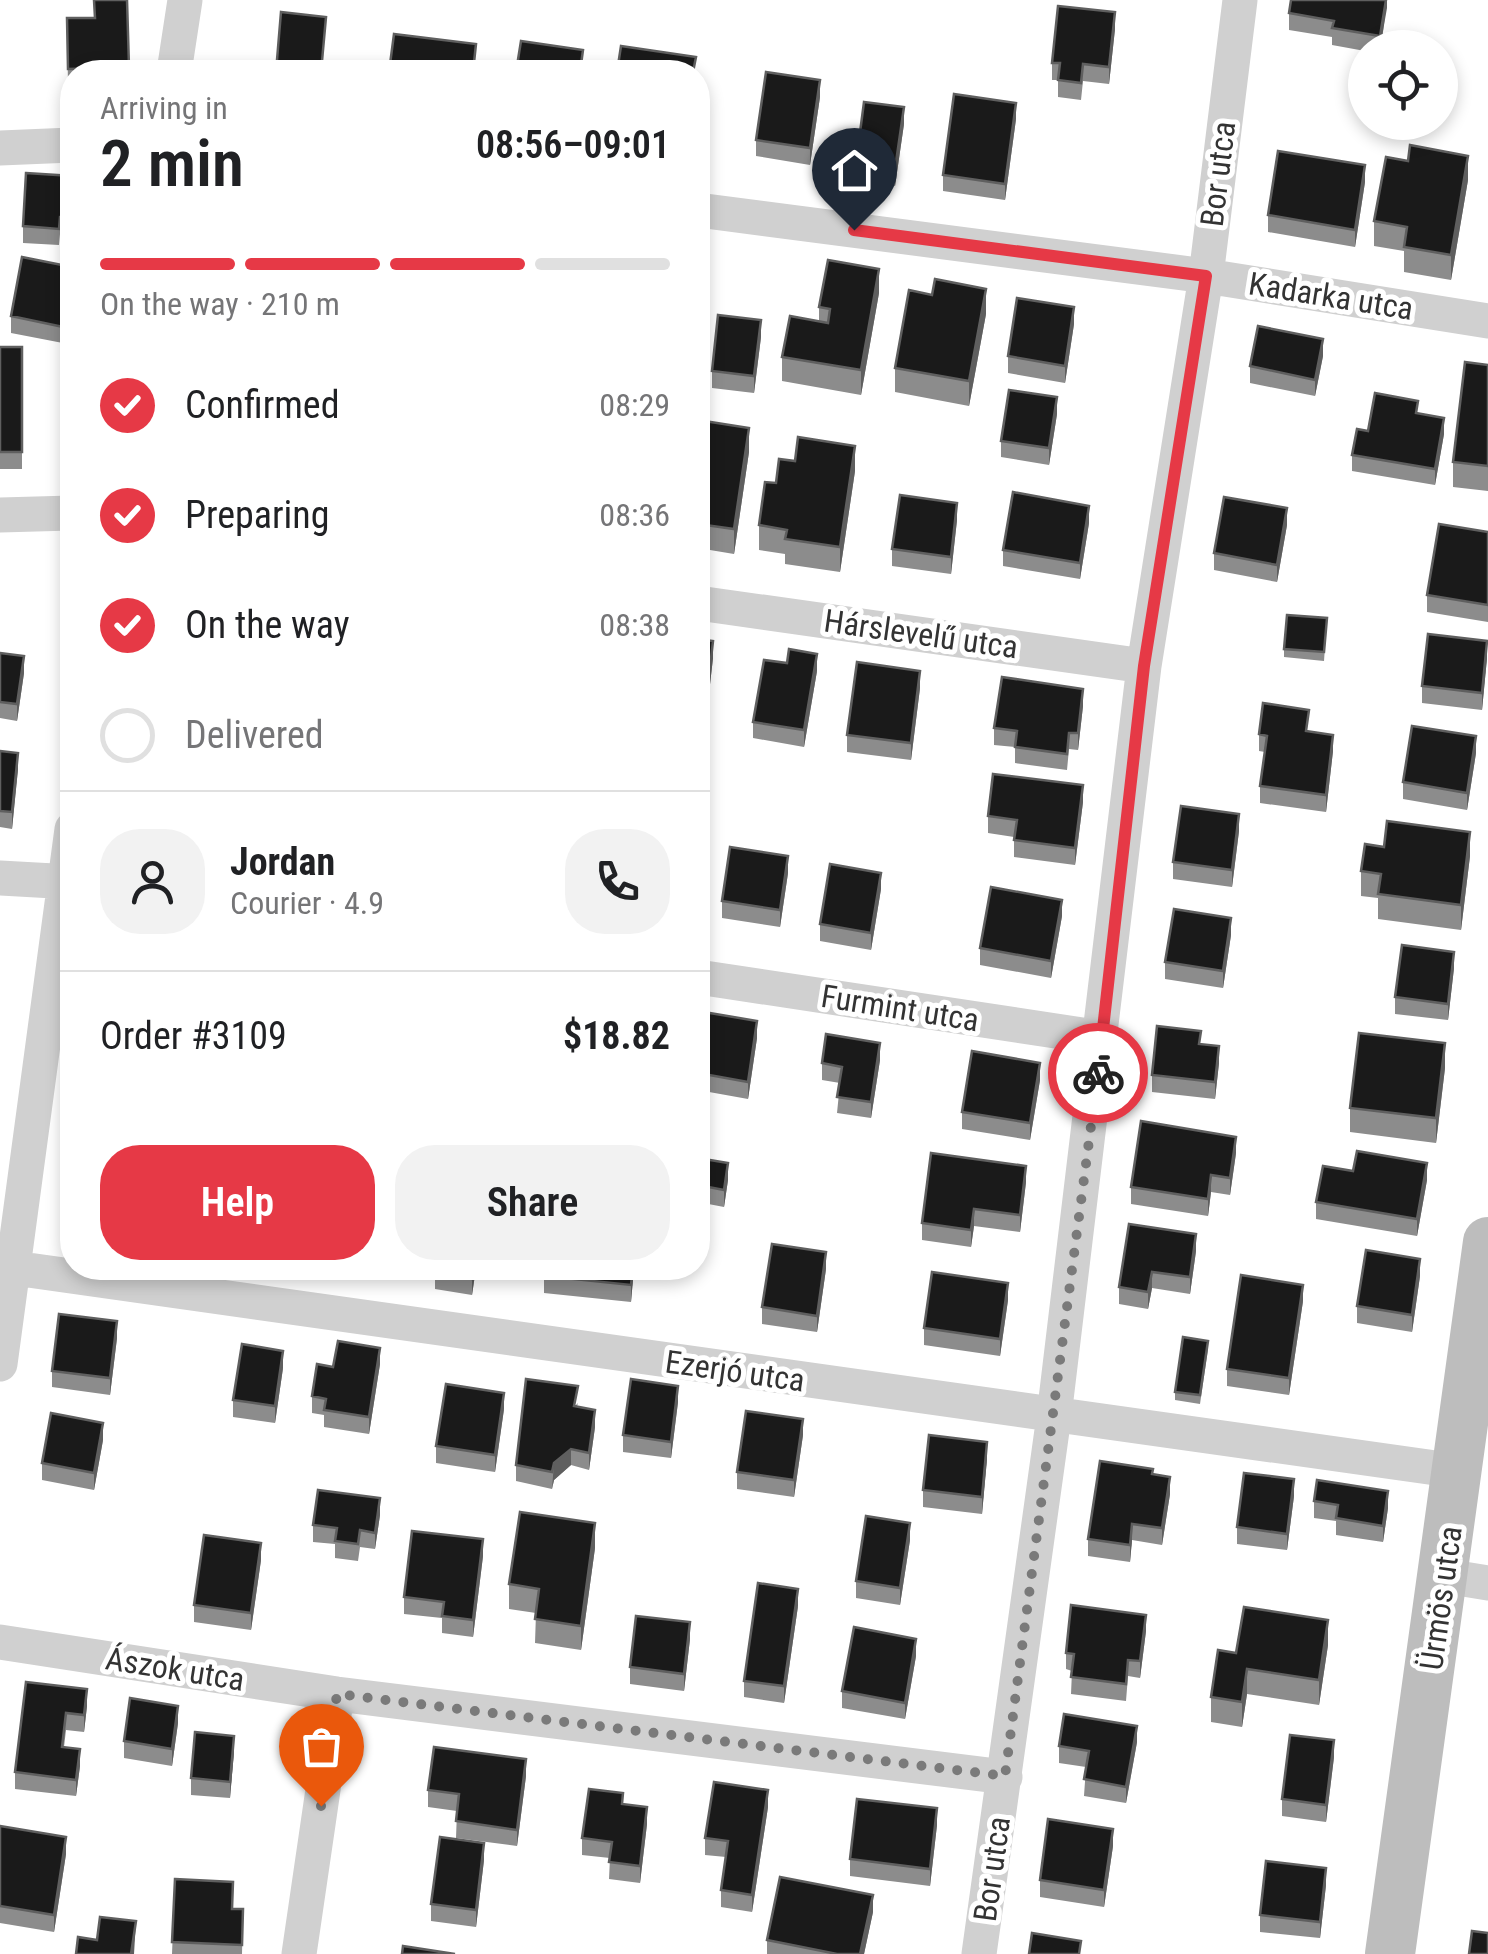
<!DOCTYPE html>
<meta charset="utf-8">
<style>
body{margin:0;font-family:"Roboto Condensed",sans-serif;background:#f2f2f2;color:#202124;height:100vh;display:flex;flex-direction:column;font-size:38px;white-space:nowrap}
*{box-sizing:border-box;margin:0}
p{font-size:32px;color:#757577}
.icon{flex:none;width:55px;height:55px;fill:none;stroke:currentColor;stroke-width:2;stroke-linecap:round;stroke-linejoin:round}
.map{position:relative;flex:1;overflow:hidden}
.side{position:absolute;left:60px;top:60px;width:650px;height:1220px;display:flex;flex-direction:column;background:#fff;border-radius:40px;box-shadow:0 5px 15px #0003}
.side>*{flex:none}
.controls{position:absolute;left:1348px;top:30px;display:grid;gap:20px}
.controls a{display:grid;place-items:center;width:110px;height:110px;border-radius:50%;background:#fff;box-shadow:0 5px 15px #0003;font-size:50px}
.pin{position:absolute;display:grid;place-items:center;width:85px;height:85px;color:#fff;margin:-102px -42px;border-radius:50% 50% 50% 0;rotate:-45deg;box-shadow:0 0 10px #0007}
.pin .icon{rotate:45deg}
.courier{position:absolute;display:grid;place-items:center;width:100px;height:100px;margin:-50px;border:8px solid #e63946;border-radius:50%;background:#fff;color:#222;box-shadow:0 2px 12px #0007}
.head em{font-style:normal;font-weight:600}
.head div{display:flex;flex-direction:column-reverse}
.head{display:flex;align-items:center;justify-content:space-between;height:170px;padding:0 40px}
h1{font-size:65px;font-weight:600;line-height:75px}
.bar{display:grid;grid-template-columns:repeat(4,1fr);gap:15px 10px;align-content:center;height:120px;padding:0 40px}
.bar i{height:12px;border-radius:8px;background:#e0e0e0}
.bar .on{background:#e63946}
.bar p{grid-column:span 4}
.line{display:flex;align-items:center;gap:25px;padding:0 40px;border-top:2px solid #e0e0e0}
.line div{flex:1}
.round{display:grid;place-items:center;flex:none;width:105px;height:105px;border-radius:40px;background:#f2f2f2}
ol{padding:0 40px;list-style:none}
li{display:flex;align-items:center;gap:30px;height:110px}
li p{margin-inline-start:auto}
li .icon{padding:10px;border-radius:50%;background:#e63946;color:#fff;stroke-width:4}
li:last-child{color:#757577}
li i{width:55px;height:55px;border:5px solid #e0e0e0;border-radius:50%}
.action{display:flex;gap:20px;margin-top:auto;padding:20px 40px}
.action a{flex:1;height:115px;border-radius:40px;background:#e63946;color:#fff;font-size:40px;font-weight:600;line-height:115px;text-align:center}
.action a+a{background:#f2f2f2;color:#202124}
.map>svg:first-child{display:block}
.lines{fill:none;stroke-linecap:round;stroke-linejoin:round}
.street{stroke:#d0d0d0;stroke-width:35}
.secondary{stroke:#bdbdbd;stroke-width:50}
.wall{fill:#8c8c8c}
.shaded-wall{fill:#5f5f5f}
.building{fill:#1a1a1a;stroke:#5f5f5f;stroke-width:2.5}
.done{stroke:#7a7a7a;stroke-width:10;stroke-dasharray:0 18}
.route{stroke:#e63946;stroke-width:12}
.labels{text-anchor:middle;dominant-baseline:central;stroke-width:10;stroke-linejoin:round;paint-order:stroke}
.street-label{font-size:32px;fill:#333;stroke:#fff}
</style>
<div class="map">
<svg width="1488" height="1954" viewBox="0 0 1488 1954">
<rect width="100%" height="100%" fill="#fff"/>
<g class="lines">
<path class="street" d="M174,72L185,0
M0,148L72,145
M698,210L1206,276L1488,321
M0,515L72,513
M698,603L1144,666
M0,878L72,882
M698,977L1102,1038
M14,1268L1457,1471
M0,1364L72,829
M1445,1576L1488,1583
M0,1642L337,1694L1005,1777
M299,1954L337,1694
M979,1954L1054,1416L1144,666L1206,276L1240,0"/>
<path class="secondary" d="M1390,1954L1488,1242"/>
</g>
<path class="wall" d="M127,0L129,72H72V86H68L67,18H94Z
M1387,0L1381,48H1365V51L1332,45V37L1289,30V13Z
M1115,29L1109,84L1083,81L1081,100L1058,97V80H1052V63Z
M820,97L810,165L756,156V140Z
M1016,119L1005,200L943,191V175Z
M904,124L895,186L856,180V163Z
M72,176V234H60L59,245L23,243V226Z
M1468,180L1451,280L1404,272V251L1374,246V221Z
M1365,182L1355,247L1268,232V215Z
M72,267V323L68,344L11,333V316Z
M879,293L861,395L782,381V357L819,321V307Z
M986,314L969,406L895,392V368Z
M1074,324L1065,383L1008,373V356Z
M761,337L754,393L712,388V371Z
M0,347H22V469H0Z
M1323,356L1315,396L1250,383V366Z
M1488,365V491L1453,487V462Z
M1418,413L1444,434L1435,485L1352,471V455L1368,431Z
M1057,414L1049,465L1001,457V441Z
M698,420L749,452L734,554L698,548Z
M855,471L840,572L785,564V554L759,550V525Z
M957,520L951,574L892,566V549Z
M1089,523L1080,579L1003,566V550Z
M1287,525L1277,582L1214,570V553Z
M1488,532V622L1427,612V595Z
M1327,618L1324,661L1284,657V649Z
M698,639L713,658L705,728L698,727Z
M0,653L24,673L17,721L0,718Z
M1487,658L1482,710L1422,703V686Z
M817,671L804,747L753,738V722Z
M920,688L911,760L847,752V735Z
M1083,706L1078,750L1069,749L1067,770L1015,763V747L994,745V728Z
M1309,731L1333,751L1326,812L1260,803V786L1265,752L1259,751V734Z
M0,751L18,769L12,829L0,827Z
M1476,753L1467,810L1403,799V782Z
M1083,802L1075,865L1014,857V837L988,833V816Z
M1239,831L1232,887L1173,879V862Z
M1470,856L1461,930L1378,919V898L1361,896V871Z
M788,873L780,927L722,918V901Z
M881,889L871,950L820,941V924Z
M1062,916L1051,978L980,965V948Z
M1231,935L1223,988L1165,979V962Z
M1454,968L1448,1020L1395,1014V997Z
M698,1011L757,1038L748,1099L698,1090Z
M1201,1044L1219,1063L1215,1099L1152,1092V1075Z
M880,1060L871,1118L837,1113L840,1083L822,1080V1063Z
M1445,1068L1436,1143L1350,1132V1108Z
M1040,1080L1030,1140L962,1129V1112Z
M1236,1153L1230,1195L1211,1192L1208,1216L1131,1204V1187Z
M698,1158L728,1180L724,1207L698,1202Z
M1353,1171L1427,1180L1417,1236L1316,1219V1202Z
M1026,1182L1020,1232L974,1226L971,1247L922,1240V1223Z
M1196,1251L1190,1294L1152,1288L1148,1309L1119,1304V1287Z
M377,1268H407L405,1280L377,1275Z
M476,1268L472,1295L435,1289V1272Z
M634,1268L631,1302L544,1293V1276Z
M826,1269L817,1332L762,1324V1307Z
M1420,1276L1412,1332L1357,1323V1306Z
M1008,1300L1000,1356L924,1345V1328Z
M1303,1301L1289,1395L1227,1386V1369Z
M117,1338L110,1395L52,1387V1371Z
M1208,1349L1200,1404L1175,1400V1392Z
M380,1364L369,1434L324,1427V1415L312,1413V1396L333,1367Z
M283,1368L275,1423L233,1417V1400Z
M678,1402L671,1458L623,1452V1435Z
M578,1403L577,1406L595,1427L589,1470L571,1465L554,1480L552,1489L516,1481V1465Z
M504,1409L495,1472L436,1463V1446Z
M803,1435L794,1497L737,1489V1472Z
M103,1440L94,1490L42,1480V1463Z
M987,1459L982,1514L923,1507V1490Z
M1153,1474L1170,1494L1162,1545L1132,1540L1130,1562L1088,1556V1539Z
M1294,1496L1287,1550L1237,1544V1527Z
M1314,1501L1388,1508L1383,1542L1336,1535V1521L1314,1518Z
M380,1515L375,1549L360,1547L358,1561L335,1558V1544L313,1542V1525Z
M910,1540L900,1605L856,1598V1581Z
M595,1548L581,1650L535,1643L536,1613L509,1609V1584Z
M483,1556L473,1637L442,1633V1618L404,1614V1597Z
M261,1560L251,1630L194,1622V1605Z
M798,1606L784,1703L744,1697V1681Z
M1146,1631L1140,1678L1128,1676L1126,1701L1071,1694L1072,1671L1066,1669V1653Z
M690,1639L684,1691L630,1684V1667Z
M1328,1645L1319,1705L1247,1694L1242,1727L1211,1722V1697L1236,1653Z
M916,1656L905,1719L842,1708V1691Z
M26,1682L87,1706L84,1732L66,1730L64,1747L80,1766L76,1796L15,1789V1772Z
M178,1723L172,1766L124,1758V1741Z
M1137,1742L1126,1803L1084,1796L1086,1767L1059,1763V1746Z
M234,1752L230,1798L191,1795V1778Z
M1334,1757L1326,1822L1282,1816V1799Z
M526,1776L517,1846L456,1838L457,1811L428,1807V1790Z
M623,1804L647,1824L640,1883L609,1879L610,1858L582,1855V1838Z
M768,1807L752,1912L721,1907V1890L726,1857L705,1855V1838Z
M937,1825L930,1886L850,1876V1859Z
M0,1826L66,1854L54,1932L0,1923Z
M1113,1846L1104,1907L1040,1897V1880Z
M484,1860L476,1927L431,1921V1904Z
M175,1879L233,1909H243L242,1954H172Z
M1326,1885L1320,1938L1260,1932V1915Z
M873,1912L864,1954H767V1940Z"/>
<path class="shaded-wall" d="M1386,0H1387V8L1380,48V36Z
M1115,12V29L1109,84V67Z
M820,80V97L810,165V148Z
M1016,103V119L1005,200V184Z
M904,107V124L895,186V169Z
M1468,156V180L1451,280V255Z
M1365,165V182L1355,247V230Z
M879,269V293L861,395V370Z
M986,289V314L969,406V381Z
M72,306V323L68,344V328Z
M1074,307V324L1065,383V366Z
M761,320V337L754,393V376Z
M1323,339V356L1315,396V380Z
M1057,397V414L1049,465V448Z
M1444,418V434L1435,485V469Z
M749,428V452L734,554V529Z
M855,446V471L840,572V547Z
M957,503V520L951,574V557Z
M1089,506V523L1080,579V563Z
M1287,508V525L1277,582V565Z
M713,641V658L705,728V711Z
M1487,641V658L1482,710V693Z
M817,654V671L804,747V730Z
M24,656V673L17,721V704Z
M920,671V688L911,760V743Z
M1083,689V706L1078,750V733Z
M1333,735V751L1326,812V795Z
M1476,736V753L1467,810V793Z
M18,753V769L12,829V812Z
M1083,785V802L1075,865V848Z
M1239,814V831L1232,887V870Z
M1470,832V856L1461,930V905Z
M788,856V873L780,927V910Z
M881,873V889L871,950V933Z
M1062,900V916L1051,978V961Z
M1231,918V935L1223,988V971Z
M1454,952V968L1448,1020V1004Z
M757,1021V1038L748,1099V1082Z
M880,1043V1060L871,1118V1102Z
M1445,1043V1068L1436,1143V1118Z
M1219,1046V1063L1215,1099V1082Z
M1040,1063V1080L1030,1140V1123Z
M1236,1137V1153L1230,1195V1178Z
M728,1163V1180L724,1207V1190Z
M1427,1163V1180L1417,1236V1219Z
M1026,1166V1182L1020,1232V1215Z
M1211,1175V1192L1208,1216V1199Z
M974,1209V1226L971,1247V1230Z
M1196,1234V1251L1190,1294V1277Z
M826,1252V1269L817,1332V1316Z
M1420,1259V1276L1412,1332V1315Z
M474,1268H476L472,1295V1279Z
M633,1268H634L631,1302V1285Z
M1152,1272V1288L1148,1309V1292Z
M1008,1283V1300L1000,1356V1339Z
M1303,1285V1301L1289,1395V1378Z
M117,1321V1338L110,1395V1378Z
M380,1348V1364L369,1434V1417Z
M283,1351V1368L275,1423V1406Z
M678,1386V1402L671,1458V1442Z
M504,1393V1409L495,1472V1455Z
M595,1410V1427L589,1470V1453Z
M803,1419V1435L794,1497V1480Z
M103,1423V1440L94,1490V1473Z
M987,1442V1459L982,1514V1497Z
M571,1449V1465L554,1480L552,1489L554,1463Z
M1170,1477V1494L1162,1545V1528Z
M1294,1479V1496L1287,1550V1534Z
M1388,1491V1508L1383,1542V1526Z
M380,1498V1515L375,1549V1533Z
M595,1523V1548L581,1650V1626Z
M910,1523V1540L900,1605V1588Z
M1132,1524V1540L1130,1562V1545Z
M483,1539V1556L473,1637V1620Z
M261,1543V1560L251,1630V1613Z
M798,1589V1606L784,1703V1686Z
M1146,1615V1631L1140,1678V1661Z
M1328,1620V1645L1319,1705V1680Z
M690,1622V1639L684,1691V1674Z
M916,1639V1656L905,1719V1703Z
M1247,1669V1694L1242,1727V1702Z
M87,1689V1706L84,1732V1715Z
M178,1706V1723L172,1766V1749Z
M1137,1726V1742L1126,1803V1787Z
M234,1736V1752L230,1798V1782Z
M1334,1740V1757L1326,1822V1805Z
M80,1749V1766L76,1796V1780Z
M526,1759V1776L517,1846V1830Z
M768,1790V1807L752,1912V1895Z
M647,1807V1824L640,1883V1866Z
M937,1808V1825L930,1886V1869Z
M1113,1829V1846L1104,1907V1890Z
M66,1837V1854L54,1932V1915Z
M484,1843V1860L476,1927V1910Z
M1326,1868V1885L1320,1938V1922Z
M873,1895V1912L864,1954H860Z
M136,1921L134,1954H131Z"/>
<path class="building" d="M94,0H127L129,67L68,69L67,18H95Z
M1291,0H1386L1380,36L1332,28L1334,21L1289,13Z
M1058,6L1115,12L1109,67L1083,64L1081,83L1058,80L1060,63H1052Z
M281,12L326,17L321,72H276Z
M394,34L476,44L473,72H389Z
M521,41L583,50L580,72H516Z
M621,46L696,57L693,72H617Z
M766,72L820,80L810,148L756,140Z
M954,94L1016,103L1005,184L943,175Z
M864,102L904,107L895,169L856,163Z
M1410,145L1468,156L1451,255L1404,247L1407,227L1374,221L1386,157L1408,161Z
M1278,151L1365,165L1355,230L1268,215Z
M26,173L72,176V218L60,217L59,229L23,226Z
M22,257L72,267V306L68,328L11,316Z
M828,260L879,269L861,370L782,357L790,316L828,323L830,309L819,307Z
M935,279L986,289L969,381L895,368L909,290L932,295Z
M1017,298L1074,307L1065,366L1008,356Z
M718,315L761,320L754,376L712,371Z
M1258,326L1323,339L1315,380L1250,366Z
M0,347H22V452H0Z
M1465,362L1488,365V466L1453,462Z
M1009,390L1057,397L1049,448L1001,441Z
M1375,393L1418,401L1416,413L1444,418L1435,469L1352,455L1357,429L1368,431Z
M698,420L749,428L734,529L698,524Z
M798,437L855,446L840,547L785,539L787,530L759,525L765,482L776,483L779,459L795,461Z
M1013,492L1089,506L1080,563L1003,550Z
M900,495L957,503L951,557L892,549Z
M1224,497L1287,508L1277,565L1214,553Z
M1439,524L1488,532V605L1427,595Z
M1287,615L1327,618L1324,652L1284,649Z
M1428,634L1487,641L1482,693L1422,686Z
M698,639L713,641L705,711L698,710Z
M789,649L817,654L804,730L753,722L764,660L787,663Z
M0,653L24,656L17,704L0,702Z
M857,662L920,671L911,743L847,735Z
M1002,677L1083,689L1078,733H1069L1067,754L1015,747L1017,731L994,728Z
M1263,703L1309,710L1306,731L1333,735L1326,795L1260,786L1267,736L1259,734Z
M1412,726L1476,736L1467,793L1403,782Z
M0,751L18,753L12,812L0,811Z
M993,774L1083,785L1075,848L1014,840L1017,820L988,816Z
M1181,806L1239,814L1232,870L1173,862Z
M1387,821L1470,832L1461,905L1378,894L1381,874L1361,871L1365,844L1384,847Z
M730,847L788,856L780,910L722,901Z
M830,864L881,873L871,933L820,924Z
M991,887L1062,900L1051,961L980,948Z
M1174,909L1231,918L1223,971L1165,962Z
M1402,945L1454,952L1448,1004L1395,997Z
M698,1011L757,1021L748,1082L698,1073Z
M1157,1026L1201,1031L1199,1044L1219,1046L1215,1082L1152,1075Z
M1359,1033L1445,1043L1436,1118L1350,1108Z
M826,1034L880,1043L871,1102L837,1097L842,1067L822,1063Z
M972,1051L1040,1063L1030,1123L962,1112Z
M1141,1121L1236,1137L1230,1178L1211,1175L1208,1199L1131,1187Z
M1357,1151L1427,1163L1417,1219L1316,1202L1323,1166L1353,1171Z
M931,1153L1026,1166L1020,1215L974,1209L971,1230L922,1223Z
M698,1158L728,1163L724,1190L698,1185Z
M1129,1224L1196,1234L1190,1277L1152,1272L1148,1292L1119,1287Z
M772,1244L826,1252L817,1316L762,1307Z
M1366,1250L1420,1259L1412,1315L1357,1306Z
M436,1268H474L472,1279L435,1272Z
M545,1268H633L631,1285L544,1276Z
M932,1272L1008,1283L1000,1339L924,1328Z
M1241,1275L1303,1285L1289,1378L1227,1369Z
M59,1314L117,1321L110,1378L52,1371Z
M1183,1337L1208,1341L1200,1395L1175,1392Z
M338,1341L380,1348L369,1417L324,1410L326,1399L312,1396L317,1364L333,1367Z
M242,1344L283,1351L275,1406L233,1400Z
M526,1379L578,1386L574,1406L595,1410L589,1453L571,1449L554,1463L552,1472L516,1465Z
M631,1379L678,1386L671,1442L623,1435Z
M446,1384L504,1393L495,1455L436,1446Z
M746,1411L803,1419L794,1480L737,1472Z
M51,1413L103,1423L94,1473L42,1463Z
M929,1435L987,1442L982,1497L923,1490Z
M1100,1461L1153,1469L1152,1474L1170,1477L1162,1528L1132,1524L1130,1545L1088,1539Z
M1244,1473L1294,1479L1287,1534L1237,1527Z
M1317,1480L1388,1491L1383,1526L1336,1518L1338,1505L1314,1501Z
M318,1490L380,1498L375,1533L360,1530L358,1544L335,1541L337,1528L313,1525Z
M520,1512L595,1523L581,1626L535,1619L539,1589L509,1584Z
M866,1516L910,1523L900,1588L856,1581Z
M412,1531L483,1539L473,1620L442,1616L444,1602L404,1597Z
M204,1535L261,1543L251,1613L194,1605Z
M758,1583L798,1589L784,1686L744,1681Z
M1071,1605L1146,1615L1140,1661L1128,1660L1126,1684L1071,1677L1074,1654L1066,1653Z
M1244,1607L1328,1620L1319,1680L1247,1669L1242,1702L1211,1697L1218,1650L1236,1653Z
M636,1616L690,1622L684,1674L630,1667Z
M854,1627L916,1639L905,1703L842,1691Z
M26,1682L87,1689L84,1715L66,1713L62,1747L80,1749L76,1780L15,1772Z
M130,1698L178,1706L172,1749L124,1741Z
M1064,1714L1137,1726L1126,1787L1084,1779L1089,1751L1059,1746Z
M195,1732L234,1736L230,1782L191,1778Z
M1290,1735L1334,1740L1326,1805L1282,1799Z
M434,1747L526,1759L517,1830L456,1821L459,1794L428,1790Z
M714,1782L768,1790L752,1895L721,1890L728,1841L705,1838Z
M589,1789L623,1793L622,1804L647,1807L640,1866L609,1862L612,1842L582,1838Z
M857,1799L937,1808L930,1869L850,1859Z
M1048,1819L1113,1829L1104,1890L1040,1880Z
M0,1826L66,1837L54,1915L0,1906Z
M440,1837L484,1843L476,1910L431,1904Z
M1266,1861L1326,1868L1320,1922L1260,1915Z
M780,1877L873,1895L860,1954H837L767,1940Z
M175,1879L233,1882L232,1909H243L242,1945L172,1942Z
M100,1917L136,1921L131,1954H76L78,1937L97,1940Z
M1472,1931L1488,1933V1954H1469Z
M1032,1933L1081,1941L1079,1954H1029Z
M403,1946L455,1954H402Z"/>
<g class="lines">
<path class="done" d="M321,1806L337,1694L1005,1776L1098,1073"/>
<path class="route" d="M854,230L1206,276L1144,666L1098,1073"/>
</g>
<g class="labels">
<g class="street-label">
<text transform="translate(1218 174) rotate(-83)">Bor utca</text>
<text transform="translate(1331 296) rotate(9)">Kadarka utca</text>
<text transform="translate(921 634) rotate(8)">Hárslevelű utca</text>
<text transform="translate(900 1008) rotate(9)">Furmint utca</text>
<text transform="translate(735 1371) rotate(8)">Ezerjó utca</text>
<text transform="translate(1441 1598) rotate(-82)">Ürmös utca</text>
<text transform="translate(175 1669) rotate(9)">Ászok utca</text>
<text transform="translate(992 1869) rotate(-82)">Bor utca</text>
</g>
</g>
</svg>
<div class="controls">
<a><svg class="icon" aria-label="locate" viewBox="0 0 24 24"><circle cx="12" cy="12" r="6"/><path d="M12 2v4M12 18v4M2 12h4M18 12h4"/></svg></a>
</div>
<div class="pin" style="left:321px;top:1806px;background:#ea580c"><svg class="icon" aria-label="bag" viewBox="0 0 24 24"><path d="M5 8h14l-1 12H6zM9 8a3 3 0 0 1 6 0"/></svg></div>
<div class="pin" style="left:854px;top:230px;background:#1f2937"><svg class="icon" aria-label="home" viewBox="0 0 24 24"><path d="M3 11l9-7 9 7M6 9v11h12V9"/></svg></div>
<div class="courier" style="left:1098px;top:1073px"><svg class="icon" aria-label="bike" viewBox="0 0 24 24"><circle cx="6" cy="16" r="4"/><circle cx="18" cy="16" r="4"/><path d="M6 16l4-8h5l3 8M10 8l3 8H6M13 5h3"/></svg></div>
<section class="side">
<div class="head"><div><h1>2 min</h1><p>Arriving in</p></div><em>08:56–09:01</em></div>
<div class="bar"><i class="on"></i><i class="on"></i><i class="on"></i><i></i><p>On the way · 210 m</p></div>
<ol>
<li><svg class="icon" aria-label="check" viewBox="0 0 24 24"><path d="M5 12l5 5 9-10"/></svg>Confirmed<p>08:29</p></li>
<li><svg class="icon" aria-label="check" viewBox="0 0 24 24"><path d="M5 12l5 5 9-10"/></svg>Preparing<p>08:36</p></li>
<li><svg class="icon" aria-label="check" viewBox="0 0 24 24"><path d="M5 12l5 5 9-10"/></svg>On the way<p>08:38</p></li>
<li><i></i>Delivered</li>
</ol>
<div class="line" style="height:180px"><a class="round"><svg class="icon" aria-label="person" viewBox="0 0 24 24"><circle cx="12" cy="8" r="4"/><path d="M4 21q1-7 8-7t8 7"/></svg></a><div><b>Jordan</b><p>Courier · 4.9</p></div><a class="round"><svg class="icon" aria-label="phone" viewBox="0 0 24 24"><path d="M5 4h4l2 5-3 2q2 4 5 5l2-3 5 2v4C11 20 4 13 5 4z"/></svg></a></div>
<div class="line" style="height:130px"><div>Order #3109</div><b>$18.82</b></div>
<div class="action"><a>Help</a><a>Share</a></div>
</section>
</div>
